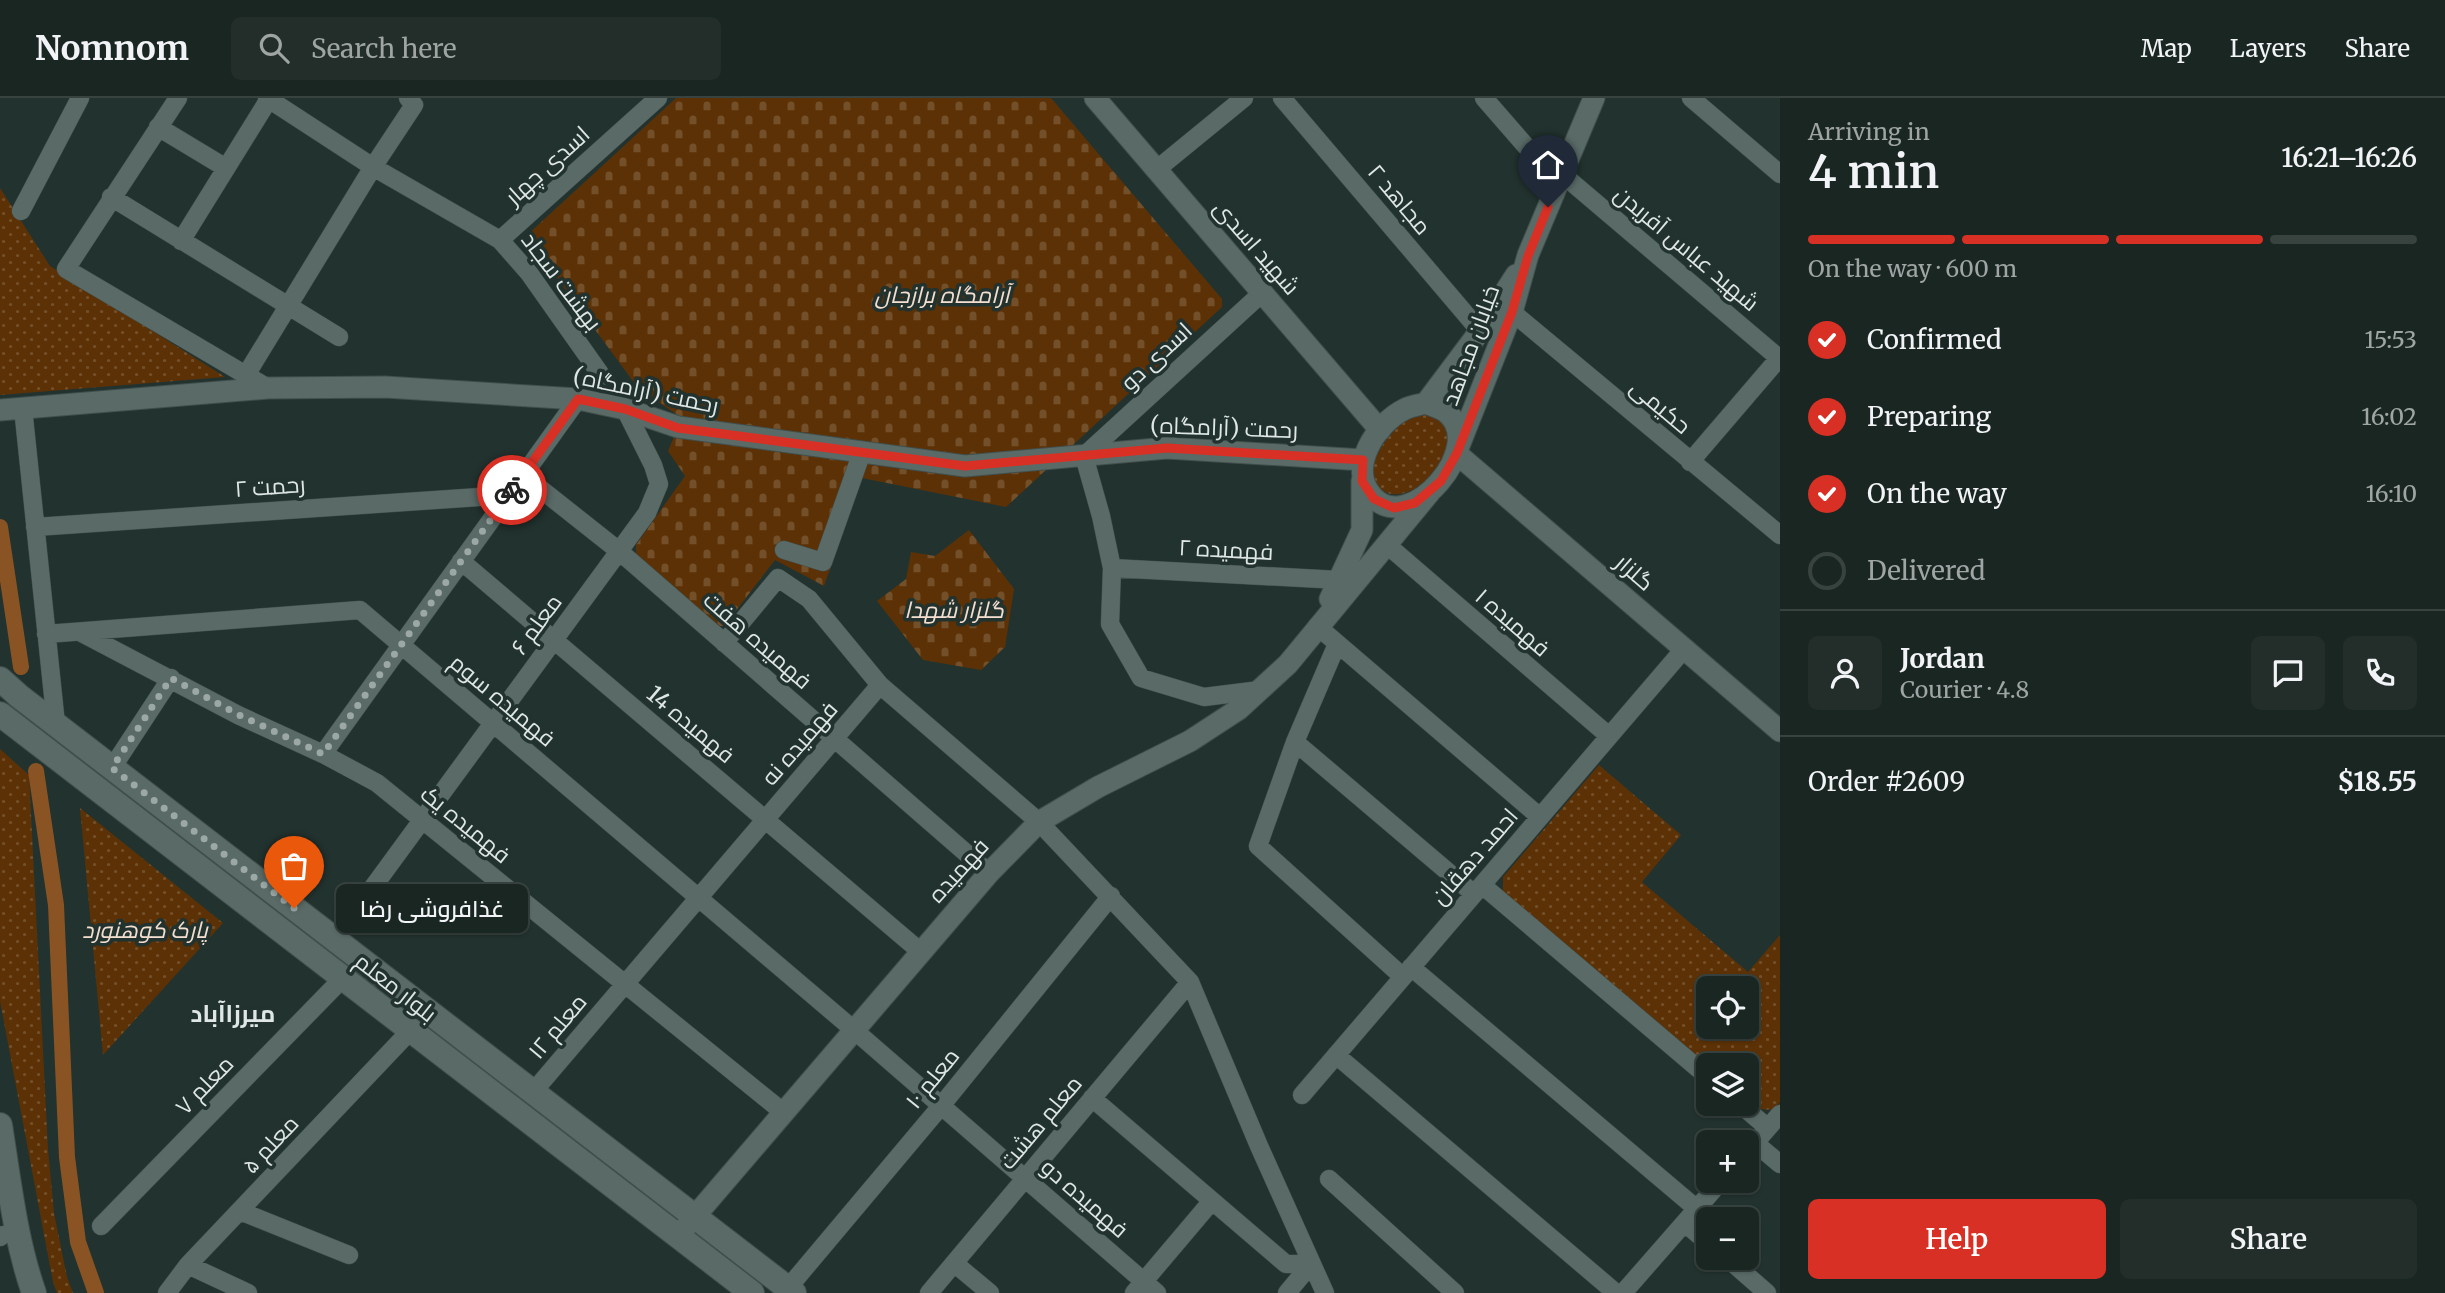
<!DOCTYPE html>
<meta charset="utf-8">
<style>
body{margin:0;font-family:Merriweather,Cairo,serif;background:#232e2a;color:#f1f3f6;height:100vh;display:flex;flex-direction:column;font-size:26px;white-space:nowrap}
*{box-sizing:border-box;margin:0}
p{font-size:23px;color:#9fa5a5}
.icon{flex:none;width:38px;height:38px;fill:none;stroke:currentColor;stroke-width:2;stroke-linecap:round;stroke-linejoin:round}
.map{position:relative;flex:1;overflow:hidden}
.sheet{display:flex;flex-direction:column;background:#1a2622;width:665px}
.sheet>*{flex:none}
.buttons{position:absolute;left:1696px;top:878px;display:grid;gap:14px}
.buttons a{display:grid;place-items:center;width:63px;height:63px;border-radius:10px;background:#1a2622;box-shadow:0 2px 5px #0004,0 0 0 2px #384340;font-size:35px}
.pin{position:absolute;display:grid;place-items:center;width:60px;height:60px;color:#fff;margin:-72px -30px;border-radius:50% 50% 50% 0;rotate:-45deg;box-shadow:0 0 7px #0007}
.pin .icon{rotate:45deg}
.courier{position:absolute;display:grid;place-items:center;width:70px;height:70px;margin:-35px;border:5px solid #d93025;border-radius:50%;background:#fff;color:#222;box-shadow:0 2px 9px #0007}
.bubble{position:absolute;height:49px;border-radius:10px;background:#1a2622;box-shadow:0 2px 5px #0004,0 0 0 2px #384340;font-size:23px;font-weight:600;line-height:49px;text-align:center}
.headline em{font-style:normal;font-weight:600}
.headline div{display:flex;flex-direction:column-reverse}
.headline{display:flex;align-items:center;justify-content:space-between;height:119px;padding:0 28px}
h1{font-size:46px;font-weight:600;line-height:52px}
.bar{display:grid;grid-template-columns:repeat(4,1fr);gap:10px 7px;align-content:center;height:84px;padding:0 28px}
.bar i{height:9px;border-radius:5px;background:#384340}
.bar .on{background:#d93025}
.bar p{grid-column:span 4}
.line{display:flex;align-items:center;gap:18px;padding:0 28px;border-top:2px solid #384340}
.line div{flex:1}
.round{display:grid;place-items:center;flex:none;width:74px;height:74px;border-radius:10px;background:#232e2a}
ol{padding:0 28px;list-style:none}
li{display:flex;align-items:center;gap:21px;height:77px}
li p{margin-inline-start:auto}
li .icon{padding:7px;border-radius:50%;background:#d93025;color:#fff;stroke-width:4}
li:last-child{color:#9fa5a5}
li i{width:38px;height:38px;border:4px solid #384340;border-radius:50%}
.primary-button{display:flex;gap:14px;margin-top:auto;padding:14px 28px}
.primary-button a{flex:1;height:80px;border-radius:10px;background:#d93025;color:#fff;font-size:28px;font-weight:600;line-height:80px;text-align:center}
.primary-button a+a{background:#232e2a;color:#f1f3f6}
header{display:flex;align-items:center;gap:42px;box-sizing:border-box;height:98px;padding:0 35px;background:#1a2622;border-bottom:2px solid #384340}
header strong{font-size:33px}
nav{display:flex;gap:38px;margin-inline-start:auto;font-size:24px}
.search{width:490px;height:63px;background:#232e2a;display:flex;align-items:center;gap:18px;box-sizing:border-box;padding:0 24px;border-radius:10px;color:#9fa5a5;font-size:26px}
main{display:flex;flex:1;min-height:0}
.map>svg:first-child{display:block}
.green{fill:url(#green-dots);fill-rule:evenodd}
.cemetery{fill:url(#cemetery-stones)}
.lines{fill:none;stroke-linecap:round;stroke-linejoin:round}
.canal{stroke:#8a5323;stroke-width:16}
.minor-casing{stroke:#414f4c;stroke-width:19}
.tertiary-casing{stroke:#414f4c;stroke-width:23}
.secondary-casing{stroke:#414f4c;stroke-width:26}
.minor{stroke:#5a6b67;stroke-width:18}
.tertiary{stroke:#5a6b67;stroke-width:21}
.secondary{stroke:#5a6b67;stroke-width:24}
.done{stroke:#9ca8a5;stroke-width:7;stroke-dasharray:0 12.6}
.route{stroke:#d93025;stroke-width:9}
.labels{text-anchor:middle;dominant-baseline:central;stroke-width:7;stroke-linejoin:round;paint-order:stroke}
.street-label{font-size:23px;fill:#dee7e5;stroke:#22322e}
.park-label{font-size:23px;font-style:italic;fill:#f3ded0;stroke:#22322e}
.neighbourhood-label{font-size:24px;font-weight:bold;fill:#dee7e5;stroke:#22322e}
</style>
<header>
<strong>Nomnom</strong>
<div class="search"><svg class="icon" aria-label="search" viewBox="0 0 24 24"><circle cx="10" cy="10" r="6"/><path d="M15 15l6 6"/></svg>Search here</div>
<nav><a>Map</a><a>Layers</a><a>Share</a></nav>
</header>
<main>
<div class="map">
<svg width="1780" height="1195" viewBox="0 0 1780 1195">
<defs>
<pattern id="green-dots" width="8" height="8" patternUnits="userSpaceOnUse" patternTransform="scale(1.75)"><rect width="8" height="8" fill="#5c3106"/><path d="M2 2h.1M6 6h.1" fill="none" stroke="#734f2a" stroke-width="1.8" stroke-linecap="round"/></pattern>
<pattern id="cemetery-stones" width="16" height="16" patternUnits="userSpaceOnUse" patternTransform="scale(1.75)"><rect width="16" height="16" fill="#5c3106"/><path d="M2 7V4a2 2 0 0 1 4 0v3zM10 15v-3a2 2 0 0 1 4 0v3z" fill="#734f2a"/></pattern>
</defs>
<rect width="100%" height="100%" fill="#22322e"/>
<path class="green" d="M0,90L50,168L225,279L0,297Z
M1425,317C1430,319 1436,320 1440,323C1466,348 1416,409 1385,394C1354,379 1389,331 1409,321C1414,319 1420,318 1425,317Z
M0,651L29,677L48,1051L54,1115L67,1179L73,1195H57L53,1184L0,903Z
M1599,667L1681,737L1642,784L1748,874L1780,837V1004L1773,1012L1760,1011L1747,1000L1746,968H1708L1503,794V779ZM1708,891H1746V929H1708Z
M80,710L223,825L103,957Z"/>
<path class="cemetery" d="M676,0H1051L1222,201V209L1006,409L862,380L824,488L775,462L724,528H720L636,457V447L685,378L668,353L682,320L638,290L526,138Z
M969,432L1014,491L1005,549L981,572L923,562L877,503L906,481L911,454L935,458Z"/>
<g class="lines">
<path class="canal" d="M0,429L21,569
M36,673L56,807L67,1059L78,1144L96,1195"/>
<g class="minor-casing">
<path id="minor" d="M178,0L66,171L268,290
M267,0L373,69L500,142L529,175L625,311L653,367L659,386L647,415L335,841
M1282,0L1480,233
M1484,0L1558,85
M1691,0L1780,76
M158,29L226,70
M1156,72L1244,0
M1562,76L1780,261
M111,99L339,239
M21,113L80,0
M500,142L658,0
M181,143L269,1
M1512,214L1780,437
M246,277L373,69L414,7L408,0
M23,310L56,626
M1690,364L1780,259
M523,377L619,453L989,775
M35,429L509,397
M1386,446L1609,638
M784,452L823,464L862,354
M461,463L921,854
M1112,470L1339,482
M1317,528L1540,719
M80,534L238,617L323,656L377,685L783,1014
M46,536L360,512L854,932L1157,1195
M724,545L778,480L809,501L880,587
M1337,546L1295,644L1258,748L1403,879
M1260,592L1204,599L1141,580L1110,526L1112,470L1101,418L1084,358L1262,195
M1295,644L1474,796
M323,656L578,301
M112,670L171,580
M1482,787L1708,979
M1411,869L1697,1111
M1336,957L1616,1195
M533,994L880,587L1039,724L1190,884L1259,1048L1325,1195
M1302,997L1684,551
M1092,1000L1286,1166H1311
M1740,1006L1768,1030
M1755,1045L1780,1066
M1746,1055L1780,1016
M1329,1081L1455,1195
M240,1113L349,1157
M1685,1125L1708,1145
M101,1128L343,880
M0,1139L3,1137
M1727,1160L1767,1195
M954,1165L990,1195
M188,1167L248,1195
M788,1190L941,1008L1111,798
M167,1195L188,1167L411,932
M929,1195L1190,884
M1134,1195L1211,1104
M1287,1195L1311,1166
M1623,1195L1721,1083"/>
</g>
<g class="tertiary-casing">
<path id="tertiary" d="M1095,0L1380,332
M1426,305C1432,308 1441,310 1446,314C1489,348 1409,439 1373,399C1346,371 1376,325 1405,311C1411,308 1419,307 1426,305Z
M1426,305L1480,233L1516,177
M0,312L268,290L385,289L578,301L625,311L678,329L965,368L1167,350L1363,362
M1457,353L1512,214L1528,157L1594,0
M1456,355L1780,633
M1330,501L1362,432V383
M684,1131L989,775L1039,724L1098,689L1190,643L1239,611L1288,566L1430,394"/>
</g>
<g class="secondary-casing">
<path id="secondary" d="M0,581L19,598L794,1195
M0,616L752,1195
M0,1027C9,1083 15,1141 34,1195"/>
</g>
<use href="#minor" class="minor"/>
<use href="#tertiary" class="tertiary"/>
<use href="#secondary" class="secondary"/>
</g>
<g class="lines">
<path class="done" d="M294,810L112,670L171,580L239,617L323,656L512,392"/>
<path class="route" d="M512,392L578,301L625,311L678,330L965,368L1167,350L1363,362L1362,383L1374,401L1394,410L1415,405L1441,383L1457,355L1512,214L1528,158L1548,109"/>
</g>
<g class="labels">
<g class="street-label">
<text transform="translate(547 67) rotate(-42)">اسدی چهار</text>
<text transform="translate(1400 101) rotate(50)">مجاهد ۲</text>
<text transform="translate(1257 149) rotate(49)">شهید اسدی</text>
<text transform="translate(1687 150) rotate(40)">شهید عباس آفریدن</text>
<text transform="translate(562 183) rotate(53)">بهشت سجاد</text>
<text transform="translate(1470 247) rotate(-70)">خیابان مجاهد</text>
<text transform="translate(1156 258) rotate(-43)">اسدی دو</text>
<text transform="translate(646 292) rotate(12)">رحمت (آرامگاه)</text>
<text transform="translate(1661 308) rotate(40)">حکیمی</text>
<text transform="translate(1224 329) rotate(2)">رحمت (آرامگاه)</text>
<text transform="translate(270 388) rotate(-4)">رحمت ۲</text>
<text transform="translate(1226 451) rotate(3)">فهمیده ۲</text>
<text transform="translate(1635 474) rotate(41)">گلزار</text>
<text transform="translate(1513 524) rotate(41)">فهمیده ۱</text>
<text transform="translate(536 526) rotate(-54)">معلم ۶</text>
<text transform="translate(758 542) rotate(41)">فهمیده هفت</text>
<text transform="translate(503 602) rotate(40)">فهمیده سوم</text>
<text transform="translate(691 626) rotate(40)">فهمیده 14</text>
<text transform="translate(799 645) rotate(-49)">فهمیده نه</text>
<text transform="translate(466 726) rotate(39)">فهمیده یک</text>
<text transform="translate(1474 758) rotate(-49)">احمد دهقان</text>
<text transform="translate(958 772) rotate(-48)">فهمیده</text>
<text transform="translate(396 889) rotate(38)">بلوار معلم</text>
<text transform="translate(557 928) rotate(-50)">معلم ۱۲</text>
<text transform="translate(932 980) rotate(-51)">معلم ۱۰</text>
<text transform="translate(204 987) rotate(-46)">معلم ۷</text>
<text transform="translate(1040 1024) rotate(-50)">معلم هشت</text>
<text transform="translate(270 1046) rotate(-47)">معلم ۵</text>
<text transform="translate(1085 1100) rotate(41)">فهمیده دو</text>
</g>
<g class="park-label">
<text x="942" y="196">آرامگاه برازجان</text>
<text x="954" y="511">گلزار شهدا</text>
<text x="145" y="831">پارک کوهنورد</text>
</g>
<g class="neighbourhood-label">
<text x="233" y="915">میرزاآباد</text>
</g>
</g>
</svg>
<div class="buttons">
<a><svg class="icon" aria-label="locate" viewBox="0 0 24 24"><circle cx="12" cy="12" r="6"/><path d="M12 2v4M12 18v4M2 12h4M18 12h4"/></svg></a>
<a><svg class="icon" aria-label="layers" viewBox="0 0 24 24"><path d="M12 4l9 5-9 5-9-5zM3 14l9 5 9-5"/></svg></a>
<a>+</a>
<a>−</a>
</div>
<div class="pin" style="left:294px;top:810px;background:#ea580c"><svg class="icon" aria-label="bag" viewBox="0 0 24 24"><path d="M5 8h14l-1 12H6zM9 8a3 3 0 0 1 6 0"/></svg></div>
<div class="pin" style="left:1548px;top:109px;background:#1f2937"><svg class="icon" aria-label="home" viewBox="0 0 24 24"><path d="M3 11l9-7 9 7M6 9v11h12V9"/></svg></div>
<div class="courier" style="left:512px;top:392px"><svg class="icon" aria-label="bike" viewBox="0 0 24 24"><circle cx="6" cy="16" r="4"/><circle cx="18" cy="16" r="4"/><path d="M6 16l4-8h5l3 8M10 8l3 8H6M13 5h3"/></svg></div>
<div class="bubble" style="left:336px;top:786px;width:192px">غذافروشی رضا</div>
</div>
<section class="sheet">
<div class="headline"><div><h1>4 min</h1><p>Arriving in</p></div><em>16:21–16:26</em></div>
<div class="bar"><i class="on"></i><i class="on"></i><i class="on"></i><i></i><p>On the way · 600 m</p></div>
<ol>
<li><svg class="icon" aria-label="check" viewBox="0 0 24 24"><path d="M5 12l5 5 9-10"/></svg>Confirmed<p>15:53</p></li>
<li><svg class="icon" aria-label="check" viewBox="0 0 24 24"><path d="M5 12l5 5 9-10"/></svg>Preparing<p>16:02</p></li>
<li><svg class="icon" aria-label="check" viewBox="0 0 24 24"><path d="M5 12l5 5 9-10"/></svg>On the way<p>16:10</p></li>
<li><i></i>Delivered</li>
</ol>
<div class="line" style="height:126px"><a class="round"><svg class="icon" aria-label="person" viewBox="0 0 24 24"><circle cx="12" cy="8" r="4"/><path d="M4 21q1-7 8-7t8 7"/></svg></a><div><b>Jordan</b><p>Courier · 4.8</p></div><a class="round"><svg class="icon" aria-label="chat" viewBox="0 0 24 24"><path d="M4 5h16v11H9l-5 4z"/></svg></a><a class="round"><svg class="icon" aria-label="phone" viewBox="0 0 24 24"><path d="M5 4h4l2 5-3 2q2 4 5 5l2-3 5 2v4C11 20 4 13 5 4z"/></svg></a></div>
<div class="line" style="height:91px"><div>Order #2609</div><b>$18.55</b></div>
<div class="primary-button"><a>Help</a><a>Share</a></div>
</section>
</main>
